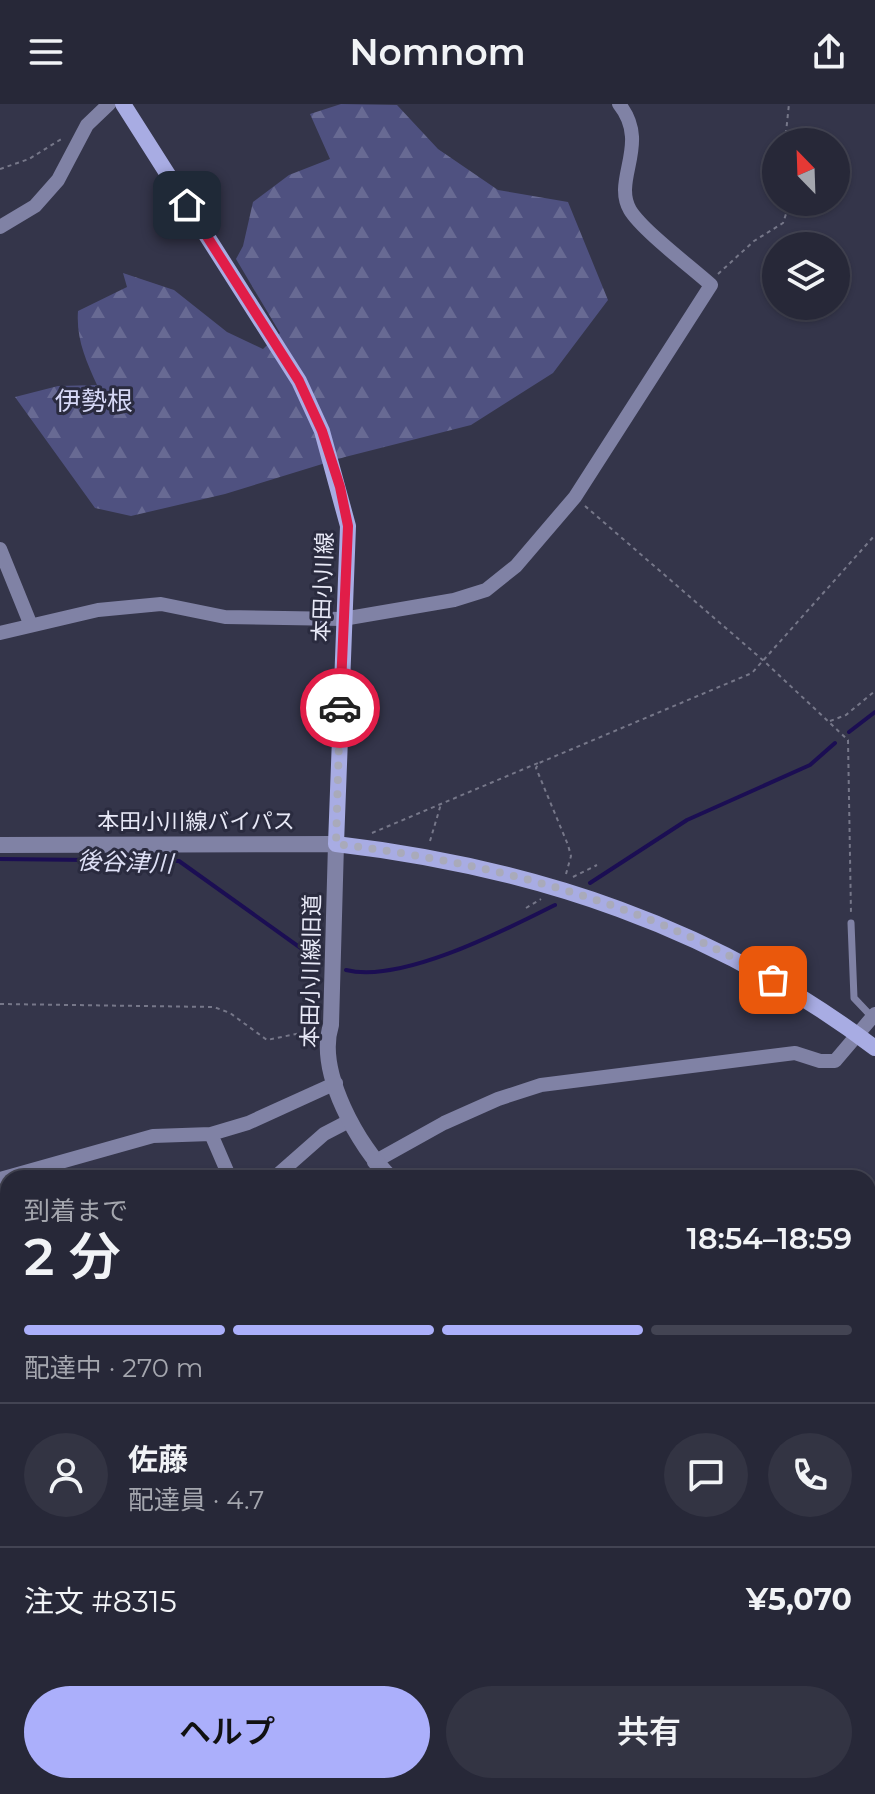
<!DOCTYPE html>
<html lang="ja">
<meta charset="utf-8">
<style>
body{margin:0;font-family:Montserrat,"Noto Sans JP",sans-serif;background:#333443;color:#f1f3f6;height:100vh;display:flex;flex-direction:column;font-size:30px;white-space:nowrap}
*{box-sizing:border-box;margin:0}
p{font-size:26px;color:#a4a6ae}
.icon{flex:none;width:44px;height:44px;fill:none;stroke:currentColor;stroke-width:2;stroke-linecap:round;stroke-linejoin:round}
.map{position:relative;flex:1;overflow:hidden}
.panel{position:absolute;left:0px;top:1066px;width:876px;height:624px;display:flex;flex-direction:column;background:#272838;border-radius:24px 24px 0 0;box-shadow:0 2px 6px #0004,0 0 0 2px #434453}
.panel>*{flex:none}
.needle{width:52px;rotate:337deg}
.fabs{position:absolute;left:762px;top:24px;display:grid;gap:16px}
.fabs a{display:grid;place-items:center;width:88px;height:88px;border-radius:50%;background:#272838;box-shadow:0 2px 6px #0004,0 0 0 2px #434453;font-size:40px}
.pin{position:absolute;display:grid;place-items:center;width:68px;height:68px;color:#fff;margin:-34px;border-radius:16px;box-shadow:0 4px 12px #0006}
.courier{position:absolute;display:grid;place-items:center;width:80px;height:80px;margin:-40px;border:6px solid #e11d48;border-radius:50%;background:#fff;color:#222;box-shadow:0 2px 10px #0007}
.head em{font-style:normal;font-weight:600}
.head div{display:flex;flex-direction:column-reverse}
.head{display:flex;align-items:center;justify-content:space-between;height:136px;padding:0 24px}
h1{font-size:52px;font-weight:600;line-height:60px}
.bar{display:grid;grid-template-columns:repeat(4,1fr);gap:12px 8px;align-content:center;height:96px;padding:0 24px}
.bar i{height:10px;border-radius:6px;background:#434453}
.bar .active{background:#abaffb}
.bar p{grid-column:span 4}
.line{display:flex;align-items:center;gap:20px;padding:0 24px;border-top:2px solid #434453}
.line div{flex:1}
.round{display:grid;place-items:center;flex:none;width:84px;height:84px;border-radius:42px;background:#333443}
.primary-button{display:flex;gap:16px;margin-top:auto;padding:16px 24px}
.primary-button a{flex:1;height:92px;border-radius:48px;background:#abaffb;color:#111;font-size:32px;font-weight:600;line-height:92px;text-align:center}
.primary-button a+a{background:#333443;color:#f1f3f6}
header{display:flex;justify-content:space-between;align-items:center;height:104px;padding:0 24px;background:#272838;font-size:36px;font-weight:600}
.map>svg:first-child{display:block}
.green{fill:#4f5180}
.forest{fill:url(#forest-firs)}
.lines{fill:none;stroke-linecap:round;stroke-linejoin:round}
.stream{stroke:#1b0e53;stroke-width:4}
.path{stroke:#767789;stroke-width:2;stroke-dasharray:4 4;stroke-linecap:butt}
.service{stroke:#8082a5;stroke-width:7}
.minor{stroke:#8082a5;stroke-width:14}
.tertiary{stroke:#8082a5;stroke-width:16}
.secondary{stroke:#a8ace3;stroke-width:16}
.done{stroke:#a9aaba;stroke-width:8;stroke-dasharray:0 14.4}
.route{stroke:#e11d48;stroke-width:10}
.labels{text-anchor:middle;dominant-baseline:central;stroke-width:6;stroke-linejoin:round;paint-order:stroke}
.street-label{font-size:22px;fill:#e8e9f7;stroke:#2a2b3f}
.water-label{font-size:24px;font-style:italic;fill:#dee0f6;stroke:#2a2b3f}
.quarter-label{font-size:26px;fill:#d6d8f6;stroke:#2a2b3f}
</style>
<header><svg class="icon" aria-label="menu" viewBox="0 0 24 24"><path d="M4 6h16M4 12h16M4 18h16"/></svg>Nomnom<svg class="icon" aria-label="share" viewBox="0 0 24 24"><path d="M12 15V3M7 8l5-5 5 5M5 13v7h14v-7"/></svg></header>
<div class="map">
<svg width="875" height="1690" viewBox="0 0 875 1690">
<defs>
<pattern id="forest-firs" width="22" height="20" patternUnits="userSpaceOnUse" patternTransform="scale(2)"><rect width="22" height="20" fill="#4f5180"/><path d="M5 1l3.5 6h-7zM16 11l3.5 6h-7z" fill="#686a93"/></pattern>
</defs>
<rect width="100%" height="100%" fill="#34354a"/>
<path class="green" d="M2,1084L8,1097V1265L0,1290Z
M0,1325L8,1329V1627H0Z"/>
<path class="forest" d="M341,0L397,1L438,45L498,86L568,98L608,196L553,269L471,321L345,353L225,390L131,412L95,404L15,293L58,282L97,281C86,256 76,235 78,207L127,183L123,169L174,186L227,228L263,245L280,229L236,155L243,142L253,98L289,71L330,55L310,10Z"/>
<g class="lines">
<path class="stream" d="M849,628L875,608
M0,755L179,757L316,855
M590,779L687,716L810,661L835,639
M346,866C401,880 505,826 555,801"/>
<path class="path" d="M785,38L789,0
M0,65L29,55L63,34
M718,170L754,137L783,119L790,98
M585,402L765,558L848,636L851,810
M830,617L846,611L875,587
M372,729L538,659
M430,737L441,700
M566,770L571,752L568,741L536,664L539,659L752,569L875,431
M573,773L597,761
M526,804L541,795
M0,900L214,903L230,909L267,936L315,926
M0,1163L8,1176
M0,1220L8,1200"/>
<path class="service" d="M851,819L854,894L871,912
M0,1363L8,1365"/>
<path class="minor" d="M0,123L35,102L58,76L87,21L109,0
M0,445L30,519
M0,529L98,506L161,500L225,513L343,515L454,496L486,486L516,462L575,393L711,181C691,163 642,126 630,106C612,75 651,40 619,0
M211,1030L230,1074
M374,1058L444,1019L498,995L541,981L795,949L820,957H835L875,910
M274,1074L324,1030L349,1017
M0,1075L153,1032L211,1030L248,1019L336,979
M8,1570C4,1589 0,1608 8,1625
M868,1634L875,1635
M42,1682L46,1690"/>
<path class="tertiary" d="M0,741L336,740L331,921C316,968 359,1043 391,1074
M743,1682L744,1690"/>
<path class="secondary" d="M123,0L299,277L322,327L348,422L336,740C533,763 715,823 875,944"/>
</g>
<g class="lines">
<path class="done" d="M340,604L336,740C488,758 640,797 773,876"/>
<path class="route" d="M187,101L299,277L322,327L340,383L348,422L340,604"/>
</g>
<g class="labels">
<g class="street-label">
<text transform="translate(323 483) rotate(-88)">本田小川線</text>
<text x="196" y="717">本田小川線バイパス</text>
<text transform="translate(311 867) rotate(-89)">本田小川線旧道</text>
</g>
<g class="water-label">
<text transform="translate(125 758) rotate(2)">後谷津川</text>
</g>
<g class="quarter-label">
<text x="94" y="297">伊勢根</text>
</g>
</g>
</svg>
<div class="fabs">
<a><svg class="needle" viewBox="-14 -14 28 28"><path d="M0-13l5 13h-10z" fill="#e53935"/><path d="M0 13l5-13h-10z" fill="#a4a6ae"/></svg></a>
<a><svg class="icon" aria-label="layers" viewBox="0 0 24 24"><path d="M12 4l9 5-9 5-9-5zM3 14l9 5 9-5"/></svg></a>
</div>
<div class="pin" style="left:773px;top:876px;background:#ea580c"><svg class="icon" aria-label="bag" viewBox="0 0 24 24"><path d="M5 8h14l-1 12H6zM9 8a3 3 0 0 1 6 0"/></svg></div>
<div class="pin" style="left:187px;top:101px;background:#1f2937"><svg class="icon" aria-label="home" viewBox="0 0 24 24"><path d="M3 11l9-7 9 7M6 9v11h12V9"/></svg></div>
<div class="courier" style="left:340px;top:604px"><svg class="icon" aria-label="car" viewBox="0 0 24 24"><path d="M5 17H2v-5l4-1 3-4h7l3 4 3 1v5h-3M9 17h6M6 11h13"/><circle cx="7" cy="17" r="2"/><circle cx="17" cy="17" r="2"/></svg></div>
<section class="panel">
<div class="head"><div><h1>2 分</h1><p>到着まで</p></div><em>18:54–18:59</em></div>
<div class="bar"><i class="active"></i><i class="active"></i><i class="active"></i><i></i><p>配達中 · 270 m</p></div>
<div class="line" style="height:144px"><a class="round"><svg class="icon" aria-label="person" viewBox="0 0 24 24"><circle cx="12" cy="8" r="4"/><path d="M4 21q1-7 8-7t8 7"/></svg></a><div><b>佐藤</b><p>配達員 · 4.7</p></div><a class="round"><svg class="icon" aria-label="chat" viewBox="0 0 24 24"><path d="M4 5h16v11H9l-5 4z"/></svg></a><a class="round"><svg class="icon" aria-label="phone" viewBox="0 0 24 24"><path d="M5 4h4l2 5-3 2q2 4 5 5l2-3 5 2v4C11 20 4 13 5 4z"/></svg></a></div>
<div class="line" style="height:104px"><div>注文 #8315</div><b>¥5,070</b></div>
<div class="primary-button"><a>ヘルプ</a><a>共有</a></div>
</section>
</div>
